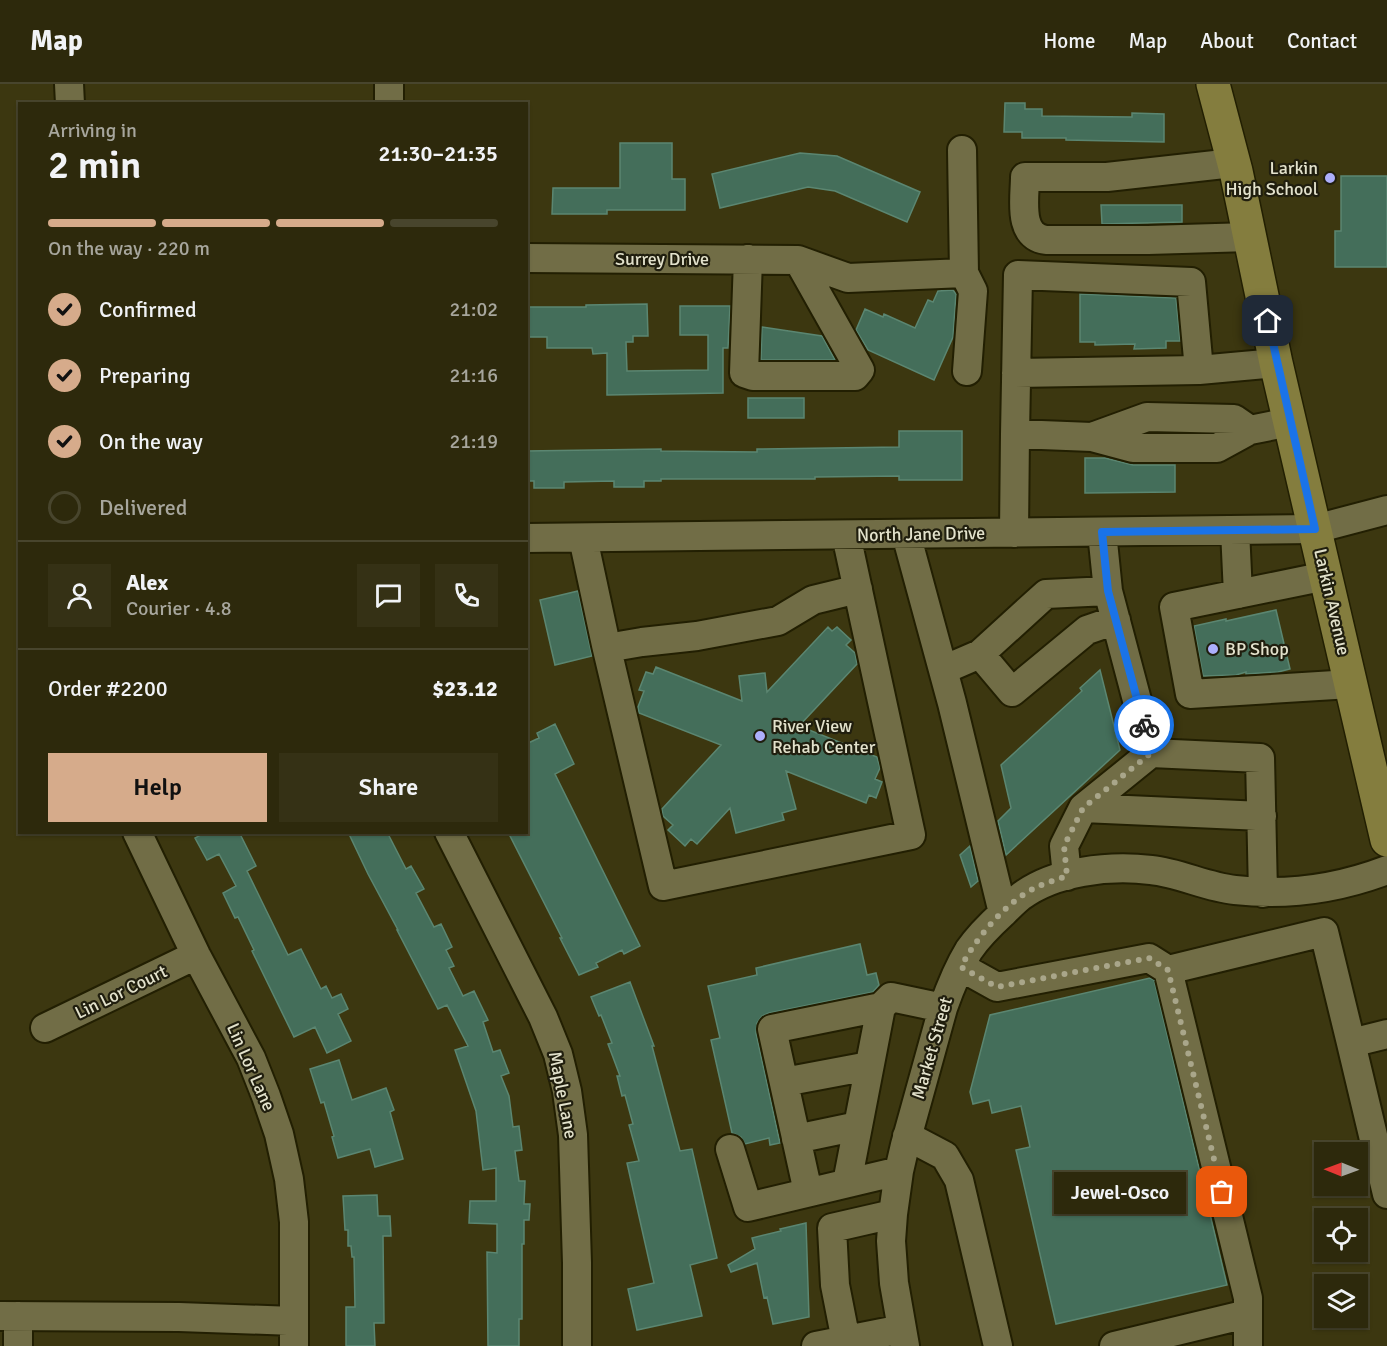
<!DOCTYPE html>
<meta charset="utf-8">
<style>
body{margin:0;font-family:Signika,sans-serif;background:#353115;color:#f1f3f6;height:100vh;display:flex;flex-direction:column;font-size:22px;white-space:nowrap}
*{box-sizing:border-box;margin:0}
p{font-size:20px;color:#a7a69d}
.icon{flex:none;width:33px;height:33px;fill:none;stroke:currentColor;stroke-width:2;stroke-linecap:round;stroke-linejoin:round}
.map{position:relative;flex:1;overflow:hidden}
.panel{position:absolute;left:18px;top:18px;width:510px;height:732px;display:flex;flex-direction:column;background:#2d290c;border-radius:0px;box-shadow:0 2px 4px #0004,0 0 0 2px #48452d}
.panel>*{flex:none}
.needle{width:39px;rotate:271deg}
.fabs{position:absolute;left:1314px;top:1058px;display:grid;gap:12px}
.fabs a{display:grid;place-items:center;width:54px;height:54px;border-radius:0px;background:#2d290c;box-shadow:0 2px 4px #0004,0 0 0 2px #48452d;font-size:30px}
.pin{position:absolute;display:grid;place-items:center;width:51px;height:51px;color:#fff;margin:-26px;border-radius:12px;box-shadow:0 3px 9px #0006}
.courier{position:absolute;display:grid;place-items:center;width:60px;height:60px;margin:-30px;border:4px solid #1a73e8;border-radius:50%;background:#fff;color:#222;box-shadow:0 2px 8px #0007}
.bubble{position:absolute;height:42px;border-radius:0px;background:#2d290c;box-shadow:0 2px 4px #0004,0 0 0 2px #48452d;font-size:20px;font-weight:600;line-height:42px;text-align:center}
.overview em{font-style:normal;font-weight:600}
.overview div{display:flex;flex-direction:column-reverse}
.overview{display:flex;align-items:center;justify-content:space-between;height:102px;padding:0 30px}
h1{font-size:39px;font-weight:600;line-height:45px}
.bar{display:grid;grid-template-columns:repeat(4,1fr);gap:9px 6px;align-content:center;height:72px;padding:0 30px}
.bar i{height:8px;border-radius:4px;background:#48452d}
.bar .current{background:#d6ab8b}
.bar p{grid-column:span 4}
.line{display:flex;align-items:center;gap:15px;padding:0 30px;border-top:2px solid #48452d}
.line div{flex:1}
.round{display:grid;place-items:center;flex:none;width:63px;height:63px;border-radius:0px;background:#353115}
ol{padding:0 30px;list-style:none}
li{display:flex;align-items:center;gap:18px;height:66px}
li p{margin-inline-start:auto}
li .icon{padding:6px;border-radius:50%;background:#d6ab8b;color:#111;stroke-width:4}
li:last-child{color:#a7a69d}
li i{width:33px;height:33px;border:3px solid #48452d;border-radius:50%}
.primary-button{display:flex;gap:12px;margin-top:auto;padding:12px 30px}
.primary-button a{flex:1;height:69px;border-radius:0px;background:#d6ab8b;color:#111;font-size:24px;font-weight:600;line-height:69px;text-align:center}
.primary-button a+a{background:#353115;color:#f1f3f6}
header{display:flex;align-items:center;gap:36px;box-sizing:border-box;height:84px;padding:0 30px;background:#2d290c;border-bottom:2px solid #48452d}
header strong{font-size:28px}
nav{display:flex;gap:33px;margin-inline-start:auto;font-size:21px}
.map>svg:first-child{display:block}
.building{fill:#446e5a;stroke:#5b8671;stroke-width:1.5}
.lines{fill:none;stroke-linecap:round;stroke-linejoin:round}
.minor-casing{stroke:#221f02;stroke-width:32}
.major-casing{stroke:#221f02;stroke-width:36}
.minor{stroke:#716d46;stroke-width:28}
.major{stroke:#847d3e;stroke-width:33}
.done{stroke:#a9a68a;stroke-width:6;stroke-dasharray:0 10.8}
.route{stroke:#1a73e8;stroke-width:8}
.poi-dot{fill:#adaffb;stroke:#201e0e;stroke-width:2}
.labels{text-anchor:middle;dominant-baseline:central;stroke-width:4.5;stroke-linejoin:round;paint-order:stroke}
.poi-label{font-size:18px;fill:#e3e2cc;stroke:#201e0e;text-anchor:start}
.street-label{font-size:18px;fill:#e3e2cc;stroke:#201e0e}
</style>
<header>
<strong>Map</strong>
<nav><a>Home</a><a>Map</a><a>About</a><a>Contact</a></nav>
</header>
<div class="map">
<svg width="1387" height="1262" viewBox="0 0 1387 1262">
<rect width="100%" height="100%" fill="#3c3710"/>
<path class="building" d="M1005,19H1025V25H1042V32L1132,33V29L1164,30V58L1066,56V54H1022V48H1004Z
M620,59H672V95H685V126H607V130H552L553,104H620Z
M800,69L837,72L920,108L907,138L835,107L808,103L720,124L712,90Z
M1341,92H1387V183H1335V147H1341Z
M1101,121H1182V138L1102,140Z
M953,206L956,210L953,253L934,296L868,266L856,246L865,225L883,233L884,230L915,244L928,216L933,218L938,207Z
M1080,210L1176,214L1180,257H1166V264L1134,265L1135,260L1095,261V258H1080Z
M647,220L648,252H633V258H626L627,287L708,286V251H680V222H730L728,264H723V309L607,311V269L593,270L592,264H547V253H526V223H586V221Z
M762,243L822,252L835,276H761Z
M748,314H804V334H748Z
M899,347H962V396H899V392L815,393V395H661V397H644V403H614V397L564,398V404H534V397H526V367L661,365V367L757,368V365L899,363Z
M1085,374H1105L1133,381H1175V408L1085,409Z
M578,507L592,572L555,581L540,516Z
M1276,526L1290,585L1278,588L1246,590V588L1236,591L1203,592L1194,542L1226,535V537Z
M828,543L832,547L837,543L851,556L846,561L855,569L857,580L799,642L877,673L880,684L875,695L882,698L876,714L869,711L866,719L786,687L796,725L782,729L784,736L736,749L730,724L697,760L691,755L685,762L668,746L673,741L663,732L662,725L721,661L639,629L638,623L644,607L639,606L646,588L653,590L656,583L742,617L739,592L765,589L767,608Z
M1100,586L1120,666L1006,771L998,737L1011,724L1001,681L1082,607L1080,604Z
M555,640L574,680L555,690L640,862L624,870L622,866L596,879L598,883L579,891L560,854H562L508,748H526V660L539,654L537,649Z
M206,748H239L256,782L247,787L288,871L301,865L321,905L326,902L332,914L341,910L348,925L338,930L351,957L327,969L315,943L294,953L252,867L254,866L238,833L235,834L223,809L236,802L219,770L207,776L195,754Z
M348,748H387L406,785L411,782L424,805L416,809L434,843L441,840L452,863L446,866L454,882L449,884L463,912L474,907L488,936L483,938L493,968L500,966L509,989L501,992L509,1012L513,1043L519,1042L522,1066L515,1067L519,1097H525L524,1120H530L529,1136H524V1160H522V1235H519V1262H488L487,1168L497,1169V1140L469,1139L470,1117H496V1084L483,1086L476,1027L455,966L468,962L447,921L438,925L397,846H398L368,790Z
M970,762L978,797L971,803L960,771Z
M860,860L867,891L876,889L879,901L873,908L769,929L762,932L757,939L756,949L780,1059L770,1061L769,1054L745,1060L741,1053L732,1049L711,956L720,954L708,902L757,891L756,884Z
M1150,894L1154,896L1227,1201L1056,1240L1016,1066L1030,1063L1021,1022L992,1029L989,1016L973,1020L970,1008L990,931Z
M630,898L654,962H652L680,1067L692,1065L717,1174L690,1181L702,1232L637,1246L628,1205L654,1199L627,1079L639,1077L629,1041L633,1040L625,1011L622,1012L617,992H620L608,960L612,959L601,931L599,932L591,913Z
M339,976L352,1016L386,1004L394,1026L390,1028L403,1075L375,1083L370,1065L338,1074L332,1053L334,1052L324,1018L321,1019L310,985Z
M377,1111L378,1132H390L391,1152H383L384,1239H374L375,1262H346V1223H355L354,1173H352L351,1162H348V1146H345L343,1112Z
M806,1139L809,1233L773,1240L767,1213L764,1214L757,1179L731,1188L728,1181L755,1165L752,1154L781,1147L780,1145Z"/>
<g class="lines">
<g class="minor-casing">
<path id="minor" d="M69,0L70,20
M389,0V20
M1233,79L1107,93H1025C1025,114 1017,152 1046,156H1148L1250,153
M526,174L798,176L848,194L964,189L962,66
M748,175L744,289L753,292H855L860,286L798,176
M964,189L973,207L967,287
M1276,279L1199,286L1191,198L1018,191L1015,350L1092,353L1133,364H1217L1250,346L1290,338
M1016,289L1199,286
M1092,353L1147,333L1234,335L1250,346
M1235,446L1238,510
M1102,448L1108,507L1151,669L1260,674L1263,809
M1014,449L1015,350
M906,450L952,619L1003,829
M526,454L1315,445L1387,426
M583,454L606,561L663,802L911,751L846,451
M1326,492L1174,523L1190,610L1351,600
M607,564L642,558L697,552L778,537L813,516L858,505
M980,570L1012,608L1087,546L1116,536
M943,586L980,570L1046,510L1108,507
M1083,724L1262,732
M137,748L196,871L251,974L266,1012L279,1050L289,1095L294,1138V1262
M449,748L543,933L558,970L567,1007L573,1051L577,1179V1262
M1067,792L1064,762L1083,724L1151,669
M961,883L997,903L1149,874L1168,886L1248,1214V1262
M1168,886L1324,848L1351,959
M45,944L196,871
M1387,950L1351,959L1387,1110
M784,998L869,982
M907,1052L945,1072L959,1096L998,1262
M796,1055L858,1042
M730,1065L748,1123L899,1087
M847,1099L881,923L891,913L943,924
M808,1108L772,945L881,923
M0,1232L179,1233L294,1237
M18,1232V1262
M816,1262L902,1245
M847,1262L835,1201L832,1144L893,1130
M905,1262L894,1199L891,1157L893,1130L899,1087L905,1061L943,924C950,904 958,884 969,866C978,853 991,840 1003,829C1008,824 1014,818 1020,813C1054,787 1109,781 1151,786C1180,789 1206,803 1235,806C1288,812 1337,805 1387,786
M1114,1262L1247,1230"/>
</g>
<g class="major-casing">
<path id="major" d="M1213,0L1236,87L1276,279L1387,756"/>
</g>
<use href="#minor" class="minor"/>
<use href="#major" class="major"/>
</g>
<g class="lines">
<path class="done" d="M1144,641L1151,669L1083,724L1064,762L1067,792C1056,796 1045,799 1035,804C1006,818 976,854 961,883L997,903L1149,874L1168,886L1222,1108"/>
<path class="route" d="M1144,641L1108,507L1102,448L1315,445L1268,237"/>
</g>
<g class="poi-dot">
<circle cx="1330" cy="94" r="6"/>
<circle cx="1213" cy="565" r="6"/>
<circle cx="760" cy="652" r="6"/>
</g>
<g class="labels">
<g class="poi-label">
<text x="1318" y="84" text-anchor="end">Larkin<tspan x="1318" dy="21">High School</tspan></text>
<text x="1225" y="565">BP Shop</text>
<text x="772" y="642">River View<tspan x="772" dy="21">Rehab Center</tspan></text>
</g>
<g class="street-label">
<text x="662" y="175">Surrey Drive</text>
<text transform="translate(921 450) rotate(-1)">North Jane Drive</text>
<text transform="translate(1332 518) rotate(77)">Larkin Avenue</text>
<text transform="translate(121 908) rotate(-26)">Lin Lor Court</text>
<text transform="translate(932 964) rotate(-74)">Market Street</text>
<text transform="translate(251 983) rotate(66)">Lin Lor Lane</text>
<text transform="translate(563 1011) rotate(79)">Maple Lane</text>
</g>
</g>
</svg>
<div class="fabs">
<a><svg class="needle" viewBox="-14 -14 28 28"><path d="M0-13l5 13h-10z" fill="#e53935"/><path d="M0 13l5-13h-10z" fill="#a7a69d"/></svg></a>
<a><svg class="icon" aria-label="locate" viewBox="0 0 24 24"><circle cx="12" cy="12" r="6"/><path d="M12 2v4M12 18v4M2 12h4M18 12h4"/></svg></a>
<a><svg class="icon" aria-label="layers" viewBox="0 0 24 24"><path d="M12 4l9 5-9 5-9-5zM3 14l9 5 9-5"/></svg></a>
</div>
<div class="pin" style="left:1222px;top:1108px;background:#ea580c"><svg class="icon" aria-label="bag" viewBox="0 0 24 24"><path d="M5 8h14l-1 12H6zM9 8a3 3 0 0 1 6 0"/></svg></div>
<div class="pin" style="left:1268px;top:237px;background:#1f2937"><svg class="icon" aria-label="home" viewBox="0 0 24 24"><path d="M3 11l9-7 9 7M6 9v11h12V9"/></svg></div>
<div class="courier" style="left:1144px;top:641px"><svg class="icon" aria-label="bike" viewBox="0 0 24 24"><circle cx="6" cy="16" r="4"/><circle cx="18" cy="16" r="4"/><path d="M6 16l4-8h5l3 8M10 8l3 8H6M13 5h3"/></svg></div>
<div class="bubble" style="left:1054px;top:1088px;width:132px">Jewel-Osco</div>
<section class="panel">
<div class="overview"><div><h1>2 min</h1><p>Arriving in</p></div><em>21:30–21:35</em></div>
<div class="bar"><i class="current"></i><i class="current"></i><i class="current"></i><i></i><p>On the way · 220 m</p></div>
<ol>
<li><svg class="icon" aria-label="check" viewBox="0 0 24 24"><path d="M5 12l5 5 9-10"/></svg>Confirmed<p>21:02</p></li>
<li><svg class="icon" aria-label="check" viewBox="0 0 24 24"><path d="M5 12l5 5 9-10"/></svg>Preparing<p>21:16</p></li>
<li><svg class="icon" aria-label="check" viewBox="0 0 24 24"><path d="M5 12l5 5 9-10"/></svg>On the way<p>21:19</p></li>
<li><i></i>Delivered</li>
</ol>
<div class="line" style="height:108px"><a class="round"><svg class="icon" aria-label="person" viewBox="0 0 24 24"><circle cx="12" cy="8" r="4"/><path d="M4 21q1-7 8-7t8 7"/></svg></a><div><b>Alex</b><p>Courier · 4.8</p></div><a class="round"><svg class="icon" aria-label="chat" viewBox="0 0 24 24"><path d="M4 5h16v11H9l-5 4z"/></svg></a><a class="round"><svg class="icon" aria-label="phone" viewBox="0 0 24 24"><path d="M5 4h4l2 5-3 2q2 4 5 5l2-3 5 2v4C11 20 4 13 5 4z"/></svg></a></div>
<div class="line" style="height:78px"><div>Order #2200</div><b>$23.12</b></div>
<div class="primary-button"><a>Help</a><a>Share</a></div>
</section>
</div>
